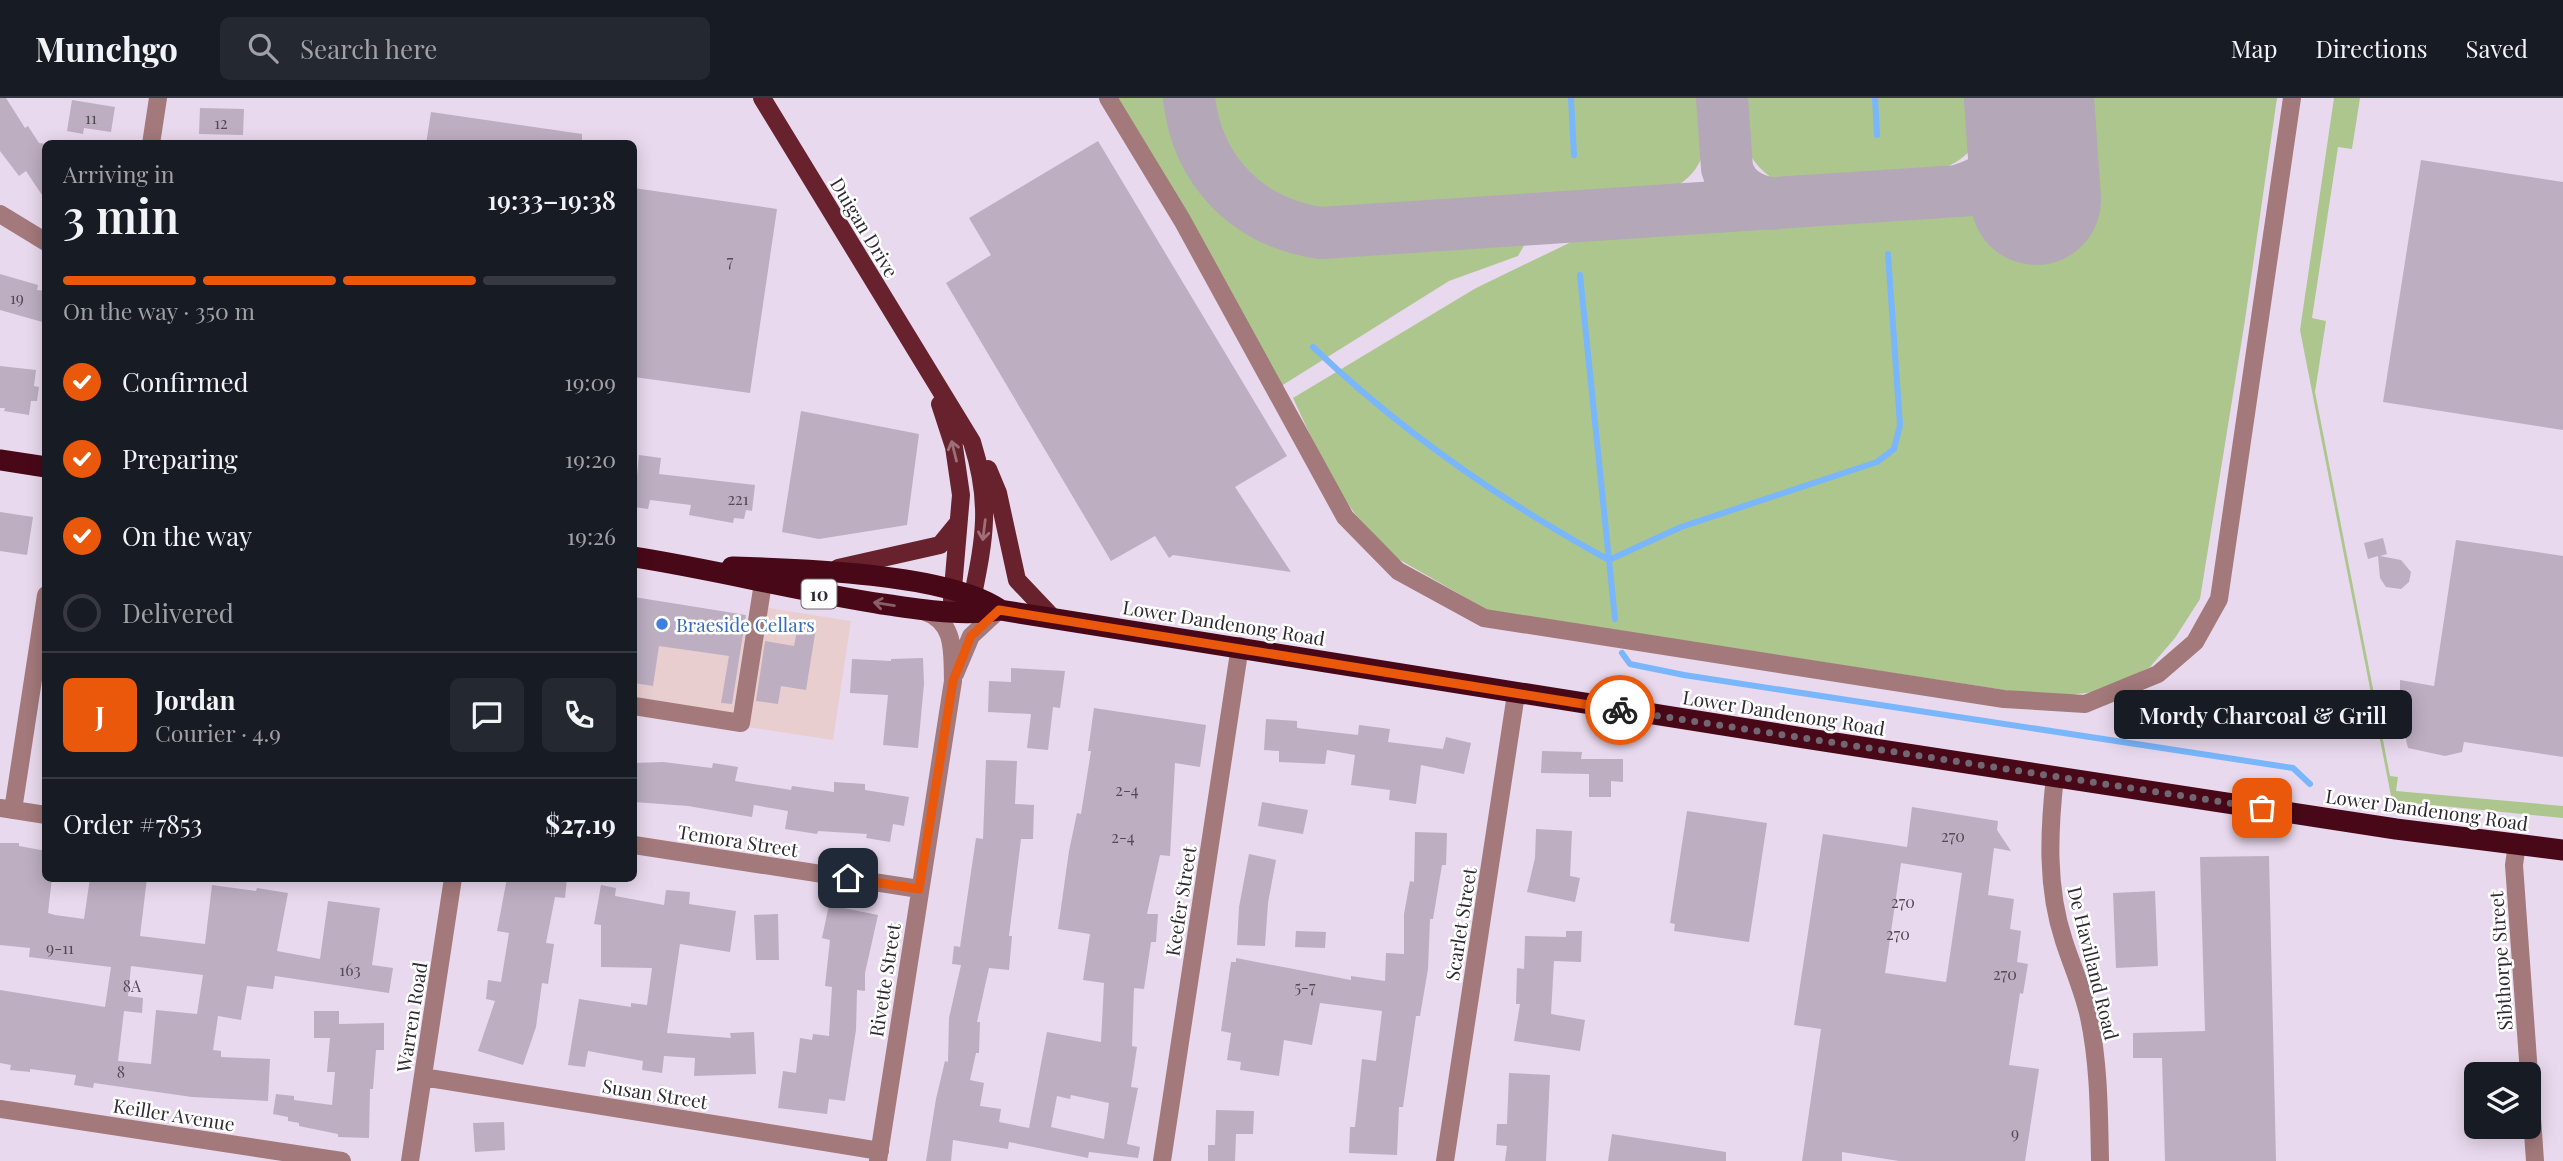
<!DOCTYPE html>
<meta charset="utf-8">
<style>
body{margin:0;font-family:"Playfair Display",serif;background:#242831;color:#f1f3f6;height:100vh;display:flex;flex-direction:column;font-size:26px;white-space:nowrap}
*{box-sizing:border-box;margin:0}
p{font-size:23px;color:#9ea1a6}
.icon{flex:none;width:38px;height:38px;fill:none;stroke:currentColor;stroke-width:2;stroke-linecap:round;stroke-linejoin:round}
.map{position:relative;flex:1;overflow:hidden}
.side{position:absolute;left:42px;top:42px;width:595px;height:742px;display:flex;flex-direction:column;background:#171b24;border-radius:10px;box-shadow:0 4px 18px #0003}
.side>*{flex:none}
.buttons{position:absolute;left:2464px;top:964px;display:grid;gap:14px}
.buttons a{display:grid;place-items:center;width:77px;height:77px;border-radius:10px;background:#171b24;box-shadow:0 4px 18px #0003;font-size:35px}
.pin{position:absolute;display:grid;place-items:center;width:60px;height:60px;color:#fff;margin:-30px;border-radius:14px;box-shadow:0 4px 10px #0006}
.courier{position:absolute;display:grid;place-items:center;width:70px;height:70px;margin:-35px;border:5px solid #ea580c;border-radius:50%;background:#fff;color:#222;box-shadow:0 2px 9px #0007}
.bubble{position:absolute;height:49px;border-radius:10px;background:#171b24;box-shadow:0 4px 18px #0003;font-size:23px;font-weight:600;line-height:49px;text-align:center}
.summary em{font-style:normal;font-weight:600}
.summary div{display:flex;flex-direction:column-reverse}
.summary{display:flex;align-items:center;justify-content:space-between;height:119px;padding:0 21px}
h1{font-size:46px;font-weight:600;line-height:52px}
.bar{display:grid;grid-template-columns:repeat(4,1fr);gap:10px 7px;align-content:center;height:84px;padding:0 21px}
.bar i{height:9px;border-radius:5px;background:#363941}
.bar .active{background:#ea580c}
.bar p{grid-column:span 4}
.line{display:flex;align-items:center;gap:18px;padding:0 21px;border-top:2px solid #363941}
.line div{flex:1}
.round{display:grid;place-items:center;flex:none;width:74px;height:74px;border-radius:10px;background:#242831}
ol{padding:0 21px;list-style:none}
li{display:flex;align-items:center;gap:21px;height:77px}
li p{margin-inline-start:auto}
li .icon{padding:7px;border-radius:50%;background:#ea580c;color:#fff;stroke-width:4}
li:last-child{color:#9ea1a6}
li i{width:38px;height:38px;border:4px solid #363941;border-radius:50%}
header{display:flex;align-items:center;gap:42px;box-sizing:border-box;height:98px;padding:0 35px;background:#171b24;border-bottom:2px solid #363941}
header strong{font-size:33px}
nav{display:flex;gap:38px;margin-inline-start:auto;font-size:24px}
.search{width:490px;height:63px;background:#242831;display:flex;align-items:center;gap:18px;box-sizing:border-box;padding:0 24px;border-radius:10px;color:#9ea1a6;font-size:26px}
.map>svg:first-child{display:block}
.commercial{fill:#e9ced0}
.green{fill:#adc68e}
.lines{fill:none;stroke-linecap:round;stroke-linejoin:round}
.stream{stroke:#79b6fc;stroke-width:6}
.taxiway{stroke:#b4a7b8;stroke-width:52}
.runway{stroke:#b4a7b8;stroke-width:130}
.building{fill:#bdaec2;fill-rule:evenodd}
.minor{stroke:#a3797b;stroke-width:18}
.major{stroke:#68222d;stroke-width:18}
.highway{stroke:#490817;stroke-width:21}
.oneway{stroke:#9d6f76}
.oneway2{stroke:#895e68}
.done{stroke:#706773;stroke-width:7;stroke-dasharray:0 12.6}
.route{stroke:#ea580c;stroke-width:9}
.shop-dot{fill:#3f7fe0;stroke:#fff;stroke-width:2.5}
.labels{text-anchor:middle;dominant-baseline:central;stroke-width:5;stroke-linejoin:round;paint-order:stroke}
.number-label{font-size:16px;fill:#524a55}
.shield{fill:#fff;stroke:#6d696f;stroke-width:2}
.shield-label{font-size:18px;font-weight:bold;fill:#2f2931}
.street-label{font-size:19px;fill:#2f2931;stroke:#fff}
.shop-label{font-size:19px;fill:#366cbe;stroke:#fff;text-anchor:start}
</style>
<header>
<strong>Munchgo</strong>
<div class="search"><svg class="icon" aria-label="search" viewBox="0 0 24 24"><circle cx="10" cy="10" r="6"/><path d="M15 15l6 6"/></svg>Search here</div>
<nav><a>Map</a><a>Directions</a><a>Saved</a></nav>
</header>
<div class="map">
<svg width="2563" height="1063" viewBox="0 0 2563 1063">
<rect width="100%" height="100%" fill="#e9d9ee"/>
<path class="commercial" d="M634,509L759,528L763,509L851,523L833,642L634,612Z"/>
<path class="green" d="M1116,0H1174C1185,70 1227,134 1301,148C1335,153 1370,150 1403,148C1444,147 1485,145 1526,144L1518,158L1449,183L1278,290Z
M1206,0H1707C1711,50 1704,85 1649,99L1321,118C1254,101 1219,69 1206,0Z
M1737,0H1986C1988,27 1980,49 1956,64C1930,81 1823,93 1792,89C1783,87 1774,83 1768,77C1743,58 1739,29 1737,0Z
M2072,0H2277L2245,222L2200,501L2175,540L2150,569L2103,593L2051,599L1489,513L1393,458L1355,416L1330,380L1293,300L1476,190L1594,133L2079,101Z
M2334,0H2360L2352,51L2338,49L2312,220L2326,223L2315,294L2390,678L2398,679L2396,693L2563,708V720L2392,703L2300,232Z"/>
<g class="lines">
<path class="stream" d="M1571,0L1574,57
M1875,0L1877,37
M1580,177L1615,521
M1313,249C1402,334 1501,403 1609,462L1681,429L1877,364L1894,351L1900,327L1888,156
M1622,555L1630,566L1684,577L2293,670L2310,686"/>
<path class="taxiway" d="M1189,0C1197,73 1248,125 1321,135L2035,88
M1722,0L1727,70C1733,93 1751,102 1773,106
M1957,93C2009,79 2020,49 2025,0"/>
<path class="runway" d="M2029,0L2036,102"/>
</g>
<path class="building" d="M0,0H6L25,30L28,28L39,45L46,46V103L26,73L19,78L0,53Z
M72,2L115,9L111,34L84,30L83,36L67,33Z
M200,10L244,11L243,37L199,36Z
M431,14L582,36V46H426Z
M1098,43L1287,358L1235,389L1291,474L1173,457L1169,460L1155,438L1111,463L946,185L991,157L969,120Z
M2421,62L2563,84V332L2383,304Z
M634,90L777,111L750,295L634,279Z
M0,176L38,187L37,192L46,193V225L0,212Z
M0,268L36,272L34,288L39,289L37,303H31L29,317L4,313L5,310H0Z
M801,313L919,336L907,427L819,441L782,434Z
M639,357L661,360L659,376L755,387L752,413L746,412L744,421L734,420L733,425L689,417L691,407L650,402L648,411L634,409Z
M0,414L33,419L27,457L0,453Z
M2383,440L2387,456L2380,458L2401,462L2411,474L2409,484L2401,491L2386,489L2380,480L2378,458L2368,461L2364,445Z
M2456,442L2563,458V659L2464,644L2462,654L2445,658L2408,650L2400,618V582L2434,588Z
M634,499L746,517L732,606L721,605L729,558L659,548L653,588L634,585Z
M798,527L816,530L806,592L781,588L778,606L756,603L765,543L794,548Z
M923,560L924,586L918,650L883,647L888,597L850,595L852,561L891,563V561Z
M1011,570L1065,573L1060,610L1053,609L1048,652L1027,650L1031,616L988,614L989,583L1011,584Z
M1094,610L1206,627L1200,669L1175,665L1170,758L1160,757L1147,816H1158L1156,844H1151L1144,891L1134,890L1132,948L1137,949L1131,989L1138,990L1127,1046L1140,1049L1138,1060L1089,1054L1088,1060L1009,1044L1008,1051L953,1042L951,1063H926L936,1001L945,963L948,964L949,920L961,867L952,866L954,848L960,849L976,740L983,741L986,662L1017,663L1015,706L1034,707L1033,741H1021L1009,838H1012L1009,872L989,870L977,924H980L979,955H976L970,982L984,985L980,1008L1001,1011L999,1024L1029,1030L1047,934L1101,944L1104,885L1083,882L1090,836L1058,831L1069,753L1077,715L1081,716L1091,653H1088ZM1071,997L1109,1005L1104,1041L1051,1029L1057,998L1070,1001Z
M1266,621L1297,623V630L1358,637L1359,627L1390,631L1388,644L1443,651L1446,639L1471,645L1464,676L1421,667L1416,706L1389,702L1390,692L1351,687L1355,657L1327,652L1325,666L1279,664V653L1264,652Z
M1542,653L1582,654L1581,661H1623V684L1611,683V699H1589V676L1541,675Z
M663,664L712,670L713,665L738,669L735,683L791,692L792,688L834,694V684L865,686V692L909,699L904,728L893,726L890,744L866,740L867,736L818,733L817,736L785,731L788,713L754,707L752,719L688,708L634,704V665Z
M1262,704L1308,712L1303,736L1258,728Z
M1912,709L1998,723L1997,732L2011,753L1994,750L1988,797L2014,801L2010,831L2021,833L2017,864L2028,866L2023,896L2020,895L2009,967L2039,971L2025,1063H1899L1842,1054V1063H1802L1821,931L1794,927L1823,736L1907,749ZM1901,765L1962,775L1946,884L1885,875Z
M1687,713L1767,725L1749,844L1674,833L1675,826L1670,825Z
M1536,731L1572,733L1570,778L1580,780L1575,804L1527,794L1535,760Z
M1415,734L1447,735L1446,767H1442L1433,821H1430L1428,871L1420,918H1416L1403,1009H1399L1397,1057L1349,1055L1350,1029H1355L1362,961L1376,963L1382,913L1320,905L1312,947L1284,942L1279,978L1240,972L1241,964L1227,962L1231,935L1221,933L1231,864H1236V860L1351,882V878L1385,883L1386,855L1404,856V816L1410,783L1414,784Z
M0,745H19V748L46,753V780H52L48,815L55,817L84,821L90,780H147L140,838L205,846L212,787L256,793L257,790L288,795L277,853L320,861L328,803L380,810L372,867L393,870L389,895L275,878L273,891L247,888L241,922L218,918L213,952L221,953V959L270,961L268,1003L192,999L94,985L93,990L74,987L76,977L30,971V974L10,972L11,967L0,965V892L105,909L111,869L29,859L30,850L0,847ZM131,868L203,877L197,916L156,912L151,966L118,963L124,913L142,915L143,900L128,898Z
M1249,756L1276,762L1268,805L1265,848L1237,847L1239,809Z
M2269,758L2276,1063H2165L2162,960H2133V935L2205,933L2200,759Z
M507,780H567L565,800L555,799L546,845L554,846L548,886L542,885L536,929L523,967L478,953L495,903L486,901L488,882L501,884L509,835L497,833Z
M601,787L616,790L615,798L664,807L666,792L690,794L689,806L736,813L730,854L680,846L667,935L731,940L730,935L754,934L756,976L694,978L695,960L664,958L662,975L642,972L643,963L588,953L585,969L568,967L579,901L631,909V905L647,907L652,870L601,869V827L594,826Z
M2155,793L2158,868L2116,870L2113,795Z
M829,807L878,817L865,875V893L857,892L856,932L845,1003L829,1001L827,1016L778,1010L783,973L796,975L800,940L812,942L813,936L829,938L832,889L825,888L830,842L822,840Z
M778,816L779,862H756L754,817Z
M1296,833L1326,834L1325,850L1295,849Z
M1566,833H1582L1581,864L1554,863L1551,916L1585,922L1580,953L1514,943L1520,906H1516L1517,870L1524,871L1525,838L1566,839Z
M314,913H339V926L384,925V952H376L373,991H370L369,1040L338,1039V1036L299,1028V1025L288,1023V1019L273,1016L276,996L294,998V1002L332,1007L335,974H327L330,940H314Z
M1509,975L1550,977L1546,1063H1505L1507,1048L1496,1047L1497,1026H1507Z
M1216,1012L1254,1013L1253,1036H1236L1235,1063H1208V1047H1215Z
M504,1024L505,1052L475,1054L473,1025Z
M1612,1036L1726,1054V1063H1608Z"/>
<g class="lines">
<path class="minor" d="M1108,0L1182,122L1345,419L1398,473L1484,520L2004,601L2085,606L2158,576L2195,544L2219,501L2292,0
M151,46L158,0
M0,116L46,144
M955,576L971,538L999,512
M634,608L741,625L763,485
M2055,678C2049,733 2046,789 2064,843C2072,868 2083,892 2089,919C2099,966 2099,1015 2100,1063
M0,710L46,717
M13,712L46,497
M2517,746L2514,767L2529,976
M634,747L919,791
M2529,978L2535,1063
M423,979L880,1053
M0,1011L342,1063
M410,1063L453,780
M878,1063L953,583C952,553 956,524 923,513
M1162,1063L1240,548
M1445,1063L1516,596"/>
<path class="major" d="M762,0L972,344C993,410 983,446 970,512
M940,306L954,349L961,397L952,502
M988,371L998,395L1017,482L1053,520
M838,470L940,447L958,425"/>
<path class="highway" d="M0,362L46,369
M634,459C717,472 798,493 882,506C919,511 963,519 1000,512L1810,641L2396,731L2563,752
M732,469C799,471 945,475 999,511"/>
</g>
<defs><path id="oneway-shaft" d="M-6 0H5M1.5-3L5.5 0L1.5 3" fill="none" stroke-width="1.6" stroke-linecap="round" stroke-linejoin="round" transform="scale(1.75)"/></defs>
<g class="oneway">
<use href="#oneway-shaft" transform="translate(954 353) rotate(-104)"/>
<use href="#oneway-shaft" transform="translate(984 432) rotate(97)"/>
</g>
<use class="oneway2" href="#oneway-shaft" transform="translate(884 506) rotate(-171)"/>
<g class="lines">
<path class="done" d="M1620,612L2262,710"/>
<path class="route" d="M848,780L919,791L953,583L971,538L999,512L1620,612"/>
</g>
<circle class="shop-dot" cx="662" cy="526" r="7"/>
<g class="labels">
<g class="number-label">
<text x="91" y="19">11</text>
<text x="221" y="24">12</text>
<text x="730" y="162">7</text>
<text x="17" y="199">19</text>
<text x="738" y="400">221</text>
<text x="1127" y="691">2-4</text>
<text x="1953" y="737">270</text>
<text x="1123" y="738">2-4</text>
<text x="1903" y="803">270</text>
<text x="1898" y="835">270</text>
<text x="60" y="849">9-11</text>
<text x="350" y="871">163</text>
<text x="2005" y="875">270</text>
<text x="132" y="887">8A</text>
<text x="1305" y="888">5-7</text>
<text x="121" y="973">8</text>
<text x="2015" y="1034">9</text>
</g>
<rect class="shield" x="801.5" y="481.5" width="35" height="29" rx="5"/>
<g class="shield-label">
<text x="819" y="496">10</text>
</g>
<g class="street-label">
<text transform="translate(865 129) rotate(59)">Duigan Drive</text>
<text transform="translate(1224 524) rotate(9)">Lower Dandenong Road</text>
<text transform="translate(1784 614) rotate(9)">Lower Dandenong Road</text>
<text transform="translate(2427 711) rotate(8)">Lower Dandenong Road</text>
<text transform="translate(738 742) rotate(9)">Temora Street</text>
<text transform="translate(1180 803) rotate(-81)">Keefer Street</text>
<text transform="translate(1460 826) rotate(-81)">Scarlet Street</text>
<text transform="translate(2500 863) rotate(-94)">Sibthorpe Street</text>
<text transform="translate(2094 865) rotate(76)">De Havilland Road</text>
<text transform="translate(884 882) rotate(-81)">Rivette Street</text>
<text transform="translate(411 919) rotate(-81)">Warren Road</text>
<text transform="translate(655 995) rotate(9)">Susan Street</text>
<text transform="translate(174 1016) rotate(9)">Keiller Avenue</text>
</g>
<g class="shop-label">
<text x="676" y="526">Braeside Cellars</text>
</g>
</g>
</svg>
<div class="buttons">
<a><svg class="icon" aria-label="layers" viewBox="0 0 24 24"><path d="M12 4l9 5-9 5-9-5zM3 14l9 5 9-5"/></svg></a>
</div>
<div class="pin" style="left:2262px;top:710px;background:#ea580c"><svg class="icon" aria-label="bag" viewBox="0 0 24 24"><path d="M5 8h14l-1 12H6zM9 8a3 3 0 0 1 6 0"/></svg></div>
<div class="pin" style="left:848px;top:780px;background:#1f2937"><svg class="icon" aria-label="home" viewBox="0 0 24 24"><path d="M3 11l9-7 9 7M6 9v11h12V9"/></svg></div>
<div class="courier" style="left:1620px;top:612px"><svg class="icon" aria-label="bike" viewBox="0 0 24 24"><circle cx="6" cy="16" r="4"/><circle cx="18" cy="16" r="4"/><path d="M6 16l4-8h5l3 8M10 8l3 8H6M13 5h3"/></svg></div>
<div class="bubble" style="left:2114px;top:592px;width:298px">Mordy Charcoal &amp; Grill</div>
<section class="side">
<div class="summary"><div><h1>3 min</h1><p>Arriving in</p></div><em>19:33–19:38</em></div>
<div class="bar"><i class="active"></i><i class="active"></i><i class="active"></i><i></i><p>On the way · 350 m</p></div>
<ol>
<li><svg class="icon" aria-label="check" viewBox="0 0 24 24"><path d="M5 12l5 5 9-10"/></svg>Confirmed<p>19:09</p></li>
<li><svg class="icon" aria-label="check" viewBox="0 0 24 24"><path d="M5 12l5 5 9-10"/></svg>Preparing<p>19:20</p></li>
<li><svg class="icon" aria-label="check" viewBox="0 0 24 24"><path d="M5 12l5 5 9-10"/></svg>On the way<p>19:26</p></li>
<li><i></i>Delivered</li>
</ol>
<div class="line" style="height:126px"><b class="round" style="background:#ea580c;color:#fff">J</b><div><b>Jordan</b><p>Courier · 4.9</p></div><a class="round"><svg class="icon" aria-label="chat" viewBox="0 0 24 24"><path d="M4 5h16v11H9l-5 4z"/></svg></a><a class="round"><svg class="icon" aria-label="phone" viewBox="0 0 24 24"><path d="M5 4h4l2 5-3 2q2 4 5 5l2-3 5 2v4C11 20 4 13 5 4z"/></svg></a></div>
<div class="line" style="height:91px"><div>Order #7853</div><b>$27.19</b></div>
</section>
</div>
